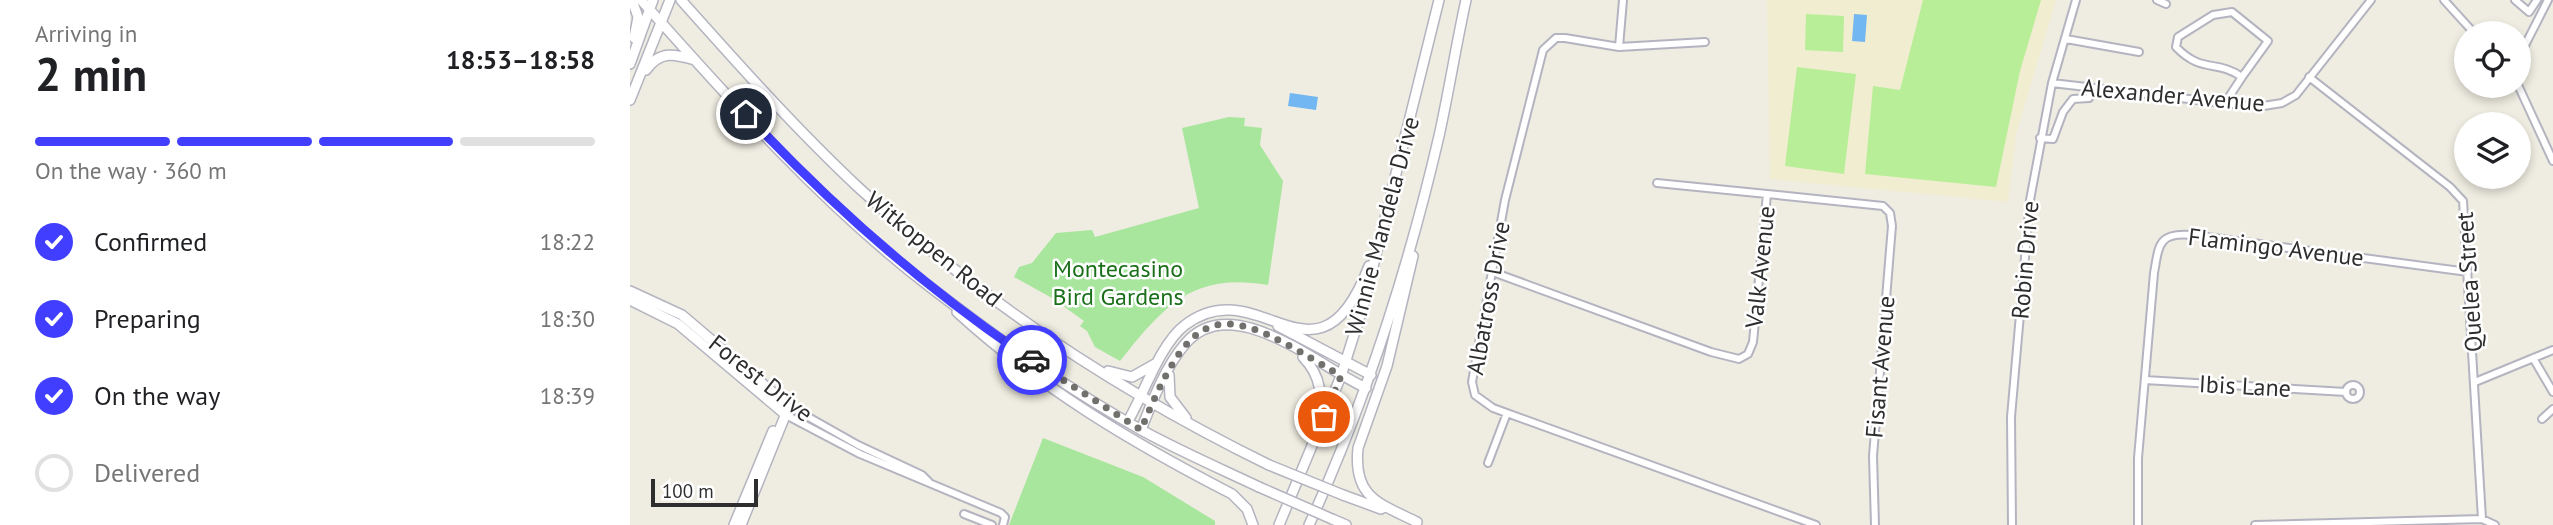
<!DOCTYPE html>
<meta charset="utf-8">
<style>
body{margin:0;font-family:"PT Sans",sans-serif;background:#f2f2f2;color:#202124;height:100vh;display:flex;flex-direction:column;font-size:26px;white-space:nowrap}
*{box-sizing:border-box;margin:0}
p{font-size:23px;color:#757577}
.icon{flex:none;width:38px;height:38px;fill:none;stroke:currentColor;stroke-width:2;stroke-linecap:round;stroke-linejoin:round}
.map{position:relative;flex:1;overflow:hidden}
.panel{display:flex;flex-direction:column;background:#fff;width:630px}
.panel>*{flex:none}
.controls{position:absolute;left:1824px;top:21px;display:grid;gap:14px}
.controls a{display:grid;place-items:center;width:77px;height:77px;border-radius:50%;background:#fff;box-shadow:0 4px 10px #0003;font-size:35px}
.scale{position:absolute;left:21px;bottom:18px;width:107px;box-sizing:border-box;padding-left:7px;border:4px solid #2e2e2e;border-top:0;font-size:19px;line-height:24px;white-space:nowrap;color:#2e2e2e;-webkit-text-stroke:5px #fff;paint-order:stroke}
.pin{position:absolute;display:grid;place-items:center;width:60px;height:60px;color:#fff;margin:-30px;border:4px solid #fff;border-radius:50%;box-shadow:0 2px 7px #0007}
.courier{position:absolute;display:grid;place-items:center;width:70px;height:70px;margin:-35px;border:5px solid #413eff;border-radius:50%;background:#fff;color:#222;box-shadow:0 2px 9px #0007}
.overview em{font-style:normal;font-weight:700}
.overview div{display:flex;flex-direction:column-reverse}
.overview{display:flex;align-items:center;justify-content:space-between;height:119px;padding:0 35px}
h1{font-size:46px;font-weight:700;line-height:52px}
.bar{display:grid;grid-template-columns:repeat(4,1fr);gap:10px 7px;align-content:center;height:84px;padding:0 35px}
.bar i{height:9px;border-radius:5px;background:#e0e0e0}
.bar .on{background:#413eff}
.bar p{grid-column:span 4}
ol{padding:0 35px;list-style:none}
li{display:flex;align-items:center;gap:21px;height:77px}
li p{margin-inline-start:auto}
li .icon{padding:7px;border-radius:50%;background:#413eff;color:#fff;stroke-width:4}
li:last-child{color:#757577}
li i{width:38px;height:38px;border:4px solid #e0e0e0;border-radius:50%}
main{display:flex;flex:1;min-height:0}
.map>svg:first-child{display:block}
.education{fill:#f1edd0}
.green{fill:#a7e69c}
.pitch{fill:#b8ee98}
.water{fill:#72b7f2}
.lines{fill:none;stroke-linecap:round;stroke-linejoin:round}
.street-casing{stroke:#b4b4c1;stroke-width:10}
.secondary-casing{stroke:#b4b4c1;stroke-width:12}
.street{stroke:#fff;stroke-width:6}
.secondary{stroke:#fff;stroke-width:9}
.secondary-bridge-casing{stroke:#b4b4c1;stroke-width:12;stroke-linecap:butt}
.secondary-bridge{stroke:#fff;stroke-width:9}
.done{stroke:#72706d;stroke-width:7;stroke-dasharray:0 12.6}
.route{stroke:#413eff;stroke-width:9}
.labels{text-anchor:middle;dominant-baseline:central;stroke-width:5;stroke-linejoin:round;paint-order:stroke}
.street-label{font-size:24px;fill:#2e2e2e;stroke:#fff}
.park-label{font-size:24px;fill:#1a6f19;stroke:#fff}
</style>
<main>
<section class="panel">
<div class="overview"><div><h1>2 min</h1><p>Arriving in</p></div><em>18:53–18:58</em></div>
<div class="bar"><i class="on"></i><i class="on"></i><i class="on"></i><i></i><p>On the way · 360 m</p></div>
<ol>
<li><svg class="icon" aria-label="check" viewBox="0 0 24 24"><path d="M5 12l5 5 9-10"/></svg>Confirmed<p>18:22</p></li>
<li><svg class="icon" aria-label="check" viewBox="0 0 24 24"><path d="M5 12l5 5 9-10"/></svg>Preparing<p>18:30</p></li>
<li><svg class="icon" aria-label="check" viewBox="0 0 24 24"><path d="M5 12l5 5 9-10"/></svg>On the way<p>18:39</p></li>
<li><i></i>Delivered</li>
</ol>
</section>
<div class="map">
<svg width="1923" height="525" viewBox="0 0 1923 525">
<rect width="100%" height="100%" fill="#efece1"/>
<path class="education" d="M1137,0H1426L1386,134L1378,202L1140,179Z"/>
<path class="green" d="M599,117L615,118L614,126L632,128L630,145L653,181L638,285C562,272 534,306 490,361L465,347L457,331L450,326L454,321L422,298L384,277L389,267L402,263L426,233L462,230L465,237L569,208L552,128Z
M413,438L513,477L585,521V525H379Z"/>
<path class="pitch" d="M1293,0H1411L1390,71L1366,187L1235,174L1243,86L1270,90Z
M1176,14L1214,16L1213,52L1175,50Z
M1167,67L1226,74L1214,174L1155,166Z"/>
<path class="water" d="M1224,14L1237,15L1235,42L1222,41Z
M660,93L688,97L686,110L658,106Z"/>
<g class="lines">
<g class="street-casing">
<path id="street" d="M1527,0L1536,4
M1814,0L1844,33
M1885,0L1899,12L1907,0
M1436,39L1509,52
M1075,42L989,47L935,38H926L913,50L875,200L842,382L845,395L863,408L1186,525
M989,47L993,0
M1888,59L1918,0
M1679,77L1820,187L1833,201L1852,519
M1422,83L1627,107L1652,103L1666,95L1741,0
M1888,85L1923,161
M1595,103L1612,77C1586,59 1572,74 1546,47L1548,37L1583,15L1602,12L1638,41L1612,77
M1410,138L1423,139L1433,112L1443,99L1459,98L1461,88
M1027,183L1137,194
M860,271L1081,352L1109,359L1118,354L1123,342L1137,194L1253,206L1260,213L1262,226L1243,456L1245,525
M1903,358L1923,392
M1515,380L1716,392
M1845,382L1923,350
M1716 392a7 7 0 1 1 14 0a7 7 0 1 1-14 0Z
M159,406L228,445L292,475L299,482
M156,415L230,454L371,513L375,517L373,525
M1912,419L1923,409
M858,463L877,413
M334,514L362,525
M1382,525L1381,417L1400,200L1422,83L1446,0
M1508,525V458L1524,273C1529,245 1528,232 1562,235L1838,272
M1625,525L1852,519L1865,525"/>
</g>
<g class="secondary-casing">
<path id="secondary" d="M2,0L8,17L4,38
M11,0C100,100 193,205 300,287C368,339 440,391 515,432C552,452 591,469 629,487
M51,0C108,64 166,129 229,188C351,301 490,392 639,465
M0,64L23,0
M16,70C30,50 45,54 65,60
M0,100L40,0
M783,256L757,366L728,448C723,497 748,503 787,522
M0,291L52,315L159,406L111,525
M0,300L48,324L156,415
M327,312C410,388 503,443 602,494L617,509L623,525
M648,326L741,375
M673,357C692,377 692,395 688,421
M478,371L502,377L525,364
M539,375L540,397L556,418
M498,421C514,394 530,344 555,325C630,268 687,402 739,266
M511,430C522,402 535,367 555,344C601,289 688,366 736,388
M713,495L751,509
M702,519L716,525
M104,525L143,431
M649,525L711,376L734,303L809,0
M679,525C736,400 778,270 809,136C819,91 826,45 836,0"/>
</g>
<use href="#street" class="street"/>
<use href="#secondary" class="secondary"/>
<g class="secondary-bridge-casing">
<path id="secondary-bridge" d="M639,465L713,495
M629,487L702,519"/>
</g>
<use href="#secondary-bridge" class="secondary-bridge"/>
</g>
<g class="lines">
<path class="done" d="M402,360L511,430C567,292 594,305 711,376L694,417"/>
<path class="route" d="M116,114C202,206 297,290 402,360"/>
</g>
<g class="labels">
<g class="street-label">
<text transform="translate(1543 95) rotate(5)">Alexander Avenue</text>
<text transform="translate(752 226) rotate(-75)">Winnie Mandela Drive</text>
<text transform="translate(1646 247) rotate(7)">Flamingo Avenue</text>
<text transform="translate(304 249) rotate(39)">Witkoppen Road</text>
<text transform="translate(1395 260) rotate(-85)">Robin Drive</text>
<text transform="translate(1130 267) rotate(-84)">Valk Avenue</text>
<text transform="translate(1839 282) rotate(-94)">Quelea Street</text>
<text transform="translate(858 298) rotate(-80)">Albatross Drive</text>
<text transform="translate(1250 367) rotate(-85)">Fisant Avenue</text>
<text transform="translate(131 378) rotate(38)">Forest Drive</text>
<text transform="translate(1615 386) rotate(3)">Ibis Lane</text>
</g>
<g class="park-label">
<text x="488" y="268">Montecasino<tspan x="488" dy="28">Bird Gardens</tspan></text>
</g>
</g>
</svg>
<div class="controls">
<a><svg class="icon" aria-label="locate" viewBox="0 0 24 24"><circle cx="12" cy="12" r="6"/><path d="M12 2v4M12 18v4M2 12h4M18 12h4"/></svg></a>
<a><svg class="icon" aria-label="layers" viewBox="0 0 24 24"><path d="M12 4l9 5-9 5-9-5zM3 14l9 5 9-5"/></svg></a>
</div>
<div class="scale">100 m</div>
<div class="pin" style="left:694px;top:417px;background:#ea580c"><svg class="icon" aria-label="bag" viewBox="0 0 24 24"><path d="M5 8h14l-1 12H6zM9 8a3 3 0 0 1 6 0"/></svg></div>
<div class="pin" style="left:116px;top:114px;background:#1f2937"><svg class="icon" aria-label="home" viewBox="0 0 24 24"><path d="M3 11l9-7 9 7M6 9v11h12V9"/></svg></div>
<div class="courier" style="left:402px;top:360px"><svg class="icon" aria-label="car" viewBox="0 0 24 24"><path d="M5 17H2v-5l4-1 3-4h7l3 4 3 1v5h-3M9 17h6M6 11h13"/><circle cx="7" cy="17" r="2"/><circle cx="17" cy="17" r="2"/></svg></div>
</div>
</main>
